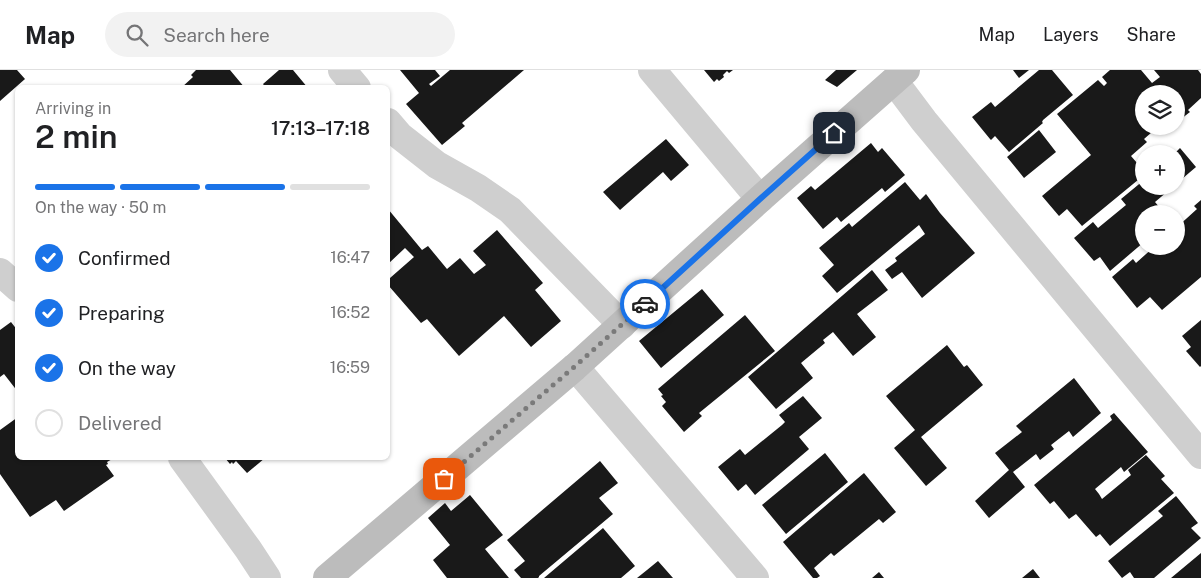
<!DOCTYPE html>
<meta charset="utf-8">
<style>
body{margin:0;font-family:"Public Sans",sans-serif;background:#f2f2f2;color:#202124;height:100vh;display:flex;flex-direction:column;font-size:19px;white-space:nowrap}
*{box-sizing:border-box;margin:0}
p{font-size:16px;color:#757577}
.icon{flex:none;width:28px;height:28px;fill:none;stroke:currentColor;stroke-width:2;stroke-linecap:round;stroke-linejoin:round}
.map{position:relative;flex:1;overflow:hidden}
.details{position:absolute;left:15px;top:15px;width:375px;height:375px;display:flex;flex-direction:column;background:#fff;border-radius:8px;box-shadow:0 1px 4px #0004}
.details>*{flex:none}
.fabs{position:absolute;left:1135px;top:15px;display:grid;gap:10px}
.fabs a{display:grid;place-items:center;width:50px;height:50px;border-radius:50%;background:#fff;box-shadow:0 1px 4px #0004;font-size:25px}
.pin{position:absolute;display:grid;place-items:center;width:42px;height:42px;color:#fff;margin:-21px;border-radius:10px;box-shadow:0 2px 8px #0006}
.courier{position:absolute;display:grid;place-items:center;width:50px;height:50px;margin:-25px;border:4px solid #1a73e8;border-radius:50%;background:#fff;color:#222;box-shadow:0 1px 6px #0007}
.summary em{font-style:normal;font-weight:600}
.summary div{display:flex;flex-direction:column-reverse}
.summary{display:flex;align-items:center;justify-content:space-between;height:85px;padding:0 20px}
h1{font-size:32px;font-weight:600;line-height:38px}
.bar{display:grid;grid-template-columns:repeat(4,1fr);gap:8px 5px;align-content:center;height:60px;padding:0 20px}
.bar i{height:6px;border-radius:4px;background:#e0e0e0}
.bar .selected{background:#1a73e8}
.bar p{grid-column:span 4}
ol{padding:0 20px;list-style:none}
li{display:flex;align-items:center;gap:15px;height:55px}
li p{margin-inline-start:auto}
li .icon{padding:5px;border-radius:50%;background:#1a73e8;color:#fff;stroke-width:4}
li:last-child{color:#757577}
li i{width:28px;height:28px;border:2px solid #e0e0e0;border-radius:50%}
header{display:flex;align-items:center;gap:30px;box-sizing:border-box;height:70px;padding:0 25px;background:#fff;border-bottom:1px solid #e0e0e0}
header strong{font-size:24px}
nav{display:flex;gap:28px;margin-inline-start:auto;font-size:18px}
.search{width:350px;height:45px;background:#f2f2f2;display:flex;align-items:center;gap:12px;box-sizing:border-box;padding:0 18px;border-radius:28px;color:#757577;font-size:19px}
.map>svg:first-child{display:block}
.building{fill:#191919}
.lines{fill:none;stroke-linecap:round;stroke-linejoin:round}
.street{stroke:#cfcfcf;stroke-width:28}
.secondary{stroke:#bcbcbc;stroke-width:28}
.done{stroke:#7a7a7a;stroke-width:5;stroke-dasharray:0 9}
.route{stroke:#1a73e8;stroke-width:6}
</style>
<header>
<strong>Map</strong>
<div class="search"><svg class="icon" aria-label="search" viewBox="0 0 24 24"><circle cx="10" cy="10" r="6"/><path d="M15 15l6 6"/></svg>Search here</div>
<nav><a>Map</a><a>Layers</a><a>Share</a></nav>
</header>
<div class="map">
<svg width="1201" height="508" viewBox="0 0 1201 508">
<rect width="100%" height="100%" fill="#fff"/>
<path class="building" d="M0,0H17L25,9L0,31Z
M196,0H230L245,18H181L193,7L191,5Z
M279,0H293L308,18H266L263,14Z
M400,0H435L440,6L429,14L431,16L450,0H524L462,53L465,56L442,75L406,34L419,23Z
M704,0H733L729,3L727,1L723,5L724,7L719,11L717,9L714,12Z
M836,0H857L837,17L825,10Z
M1013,0H1029L1019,8Z
M1039,0H1052L1073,25L1043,50L1042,52L1043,53L1009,82L995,66L991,70L990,69L972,47L991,32L995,37Z
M1110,0H1141L1152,13L1160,7L1154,0H1198L1201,4V28L1188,40L1190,42L1177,52L1176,50V24H1144V56H1159L1144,69L1147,72L1131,86L1144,101V105L1082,156L1067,139L1059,146L1042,126L1091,85L1057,44L1098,10L1104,16L1107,13L1102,7Z
M1039,60L1056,82L1024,108L1007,87Z
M666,69L689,95L671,111L663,102L620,140L603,122Z
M871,73L878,82L882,78L905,105L885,122L882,118L841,152L837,147L823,159L797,128L811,116L815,120Z
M1180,78L1196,97L1176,114V84H1174Z
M1144,110V116H1174L1155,132L1165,144H1144V172L1110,201L1100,187L1094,191L1074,168L1093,152L1098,158L1126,135L1121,129Z
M905,112L920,130L926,124L940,143L975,183L922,228L902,202L892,209L885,200L897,191L895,188L925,164L919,155L837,223L822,206L834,195L819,178L849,153L852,157Z
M1201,130V207L1162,240L1150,227L1137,238L1112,207L1133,189L1136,193L1155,176H1176V158L1197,139L1194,136Z
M388,139L422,180L428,176L447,199L460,188L474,204L486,195L473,181L497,160L543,213L535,220L561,251L531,277L504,246L459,286L427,249L421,253L388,215V205L390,208L414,187L405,178L388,194Z
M872,200L888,220L857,244L876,267L853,286L833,262L823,270L825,273L801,293L813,308L776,339L748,307Z
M702,219L724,245L661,298L639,271Z
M745,245L775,281L699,343L702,346L684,362L662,336L666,332L661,326L663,325L658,319Z
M1201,250V296L1200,297L1186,281L1191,277L1182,266Z
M11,252L18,261V322L4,304L0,307V260Z
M947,275L964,297L967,295L983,315L921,367L947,398L926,416L894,378L915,360L886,326Z
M1074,308L1101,343L1073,367L1069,361L1051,375L1054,379L1040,390L1036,384L1013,402L1025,417L989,448L975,431L1009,400L995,383L1022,362L1016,356Z
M803,326L822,348L799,367L809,379L808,380L755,425L746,414L738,421L718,397L740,379L745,385L782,355L785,352L779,345Z
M1114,343L1148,382L1124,402L1121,397L1095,419L1099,424L1102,429L1131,405L1128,400L1146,385L1165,406L1161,409L1174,423L1110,476L1100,464L1096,467L1076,444L1069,449L1054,431L1050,434L1034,415L1112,350L1110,346Z
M18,347V388H114L107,392L108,394L106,395L114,406L64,441L56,430L30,447L0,404V360Z
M825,383L848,412L786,464L762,435Z
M225,388H265L247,403L236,391L233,394L232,392L230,394Z
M600,391L618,413L599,428L613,444L539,506V507L538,508H521L514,500L525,491L507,470Z
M864,403L896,442L883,453L879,449L834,486L831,483L814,498L820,506L817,508H813L783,472Z
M470,425L503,465L485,479L509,508H447L433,490L450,475L428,448L445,433L451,441Z
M1176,426L1198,453L1191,458L1201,468L1154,508H1134L1130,502L1122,508L1108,491L1163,446L1158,441Z
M603,458L635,496L621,508H544Z
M1201,483V508H1171Z
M658,491L673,508H637L647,500Z
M1033,499L1040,508H1022Z
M879,502L884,508H872Z"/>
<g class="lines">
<path class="street" d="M342,0L357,18
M652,0L760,129
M894,11L924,51L1201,385
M388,52L400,66L437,95L478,118L510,140L622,255
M0,202L18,218
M575,297L755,508
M182,388L248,479L267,508"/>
<path class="secondary" d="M327,508L575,297L760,129L906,0"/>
</g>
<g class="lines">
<path class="done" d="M444,409L574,297L645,234"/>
<path class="route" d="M645,234L760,129L834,63"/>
</g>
</svg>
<div class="fabs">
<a><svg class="icon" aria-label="layers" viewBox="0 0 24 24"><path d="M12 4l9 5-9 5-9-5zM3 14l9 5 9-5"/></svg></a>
<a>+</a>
<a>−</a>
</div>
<div class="pin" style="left:444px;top:409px;background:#ea580c"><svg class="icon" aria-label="bag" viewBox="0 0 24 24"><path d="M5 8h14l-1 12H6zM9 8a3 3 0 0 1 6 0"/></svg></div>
<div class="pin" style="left:834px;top:63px;background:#1f2937"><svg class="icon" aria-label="home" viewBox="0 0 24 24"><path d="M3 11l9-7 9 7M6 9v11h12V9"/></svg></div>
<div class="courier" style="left:645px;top:234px"><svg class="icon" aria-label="car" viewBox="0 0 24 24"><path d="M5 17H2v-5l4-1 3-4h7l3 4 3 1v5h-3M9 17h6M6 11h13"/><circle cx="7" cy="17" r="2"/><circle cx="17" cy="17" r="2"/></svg></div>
<section class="details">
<div class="summary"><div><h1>2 min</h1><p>Arriving in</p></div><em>17:13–17:18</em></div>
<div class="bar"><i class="selected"></i><i class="selected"></i><i class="selected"></i><i></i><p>On the way · 50 m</p></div>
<ol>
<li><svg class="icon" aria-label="check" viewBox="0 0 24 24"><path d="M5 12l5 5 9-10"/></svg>Confirmed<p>16:47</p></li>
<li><svg class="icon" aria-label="check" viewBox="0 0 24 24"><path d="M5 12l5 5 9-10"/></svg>Preparing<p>16:52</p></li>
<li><svg class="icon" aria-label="check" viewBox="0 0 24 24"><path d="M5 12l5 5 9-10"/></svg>On the way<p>16:59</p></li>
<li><i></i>Delivered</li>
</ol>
</section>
</div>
